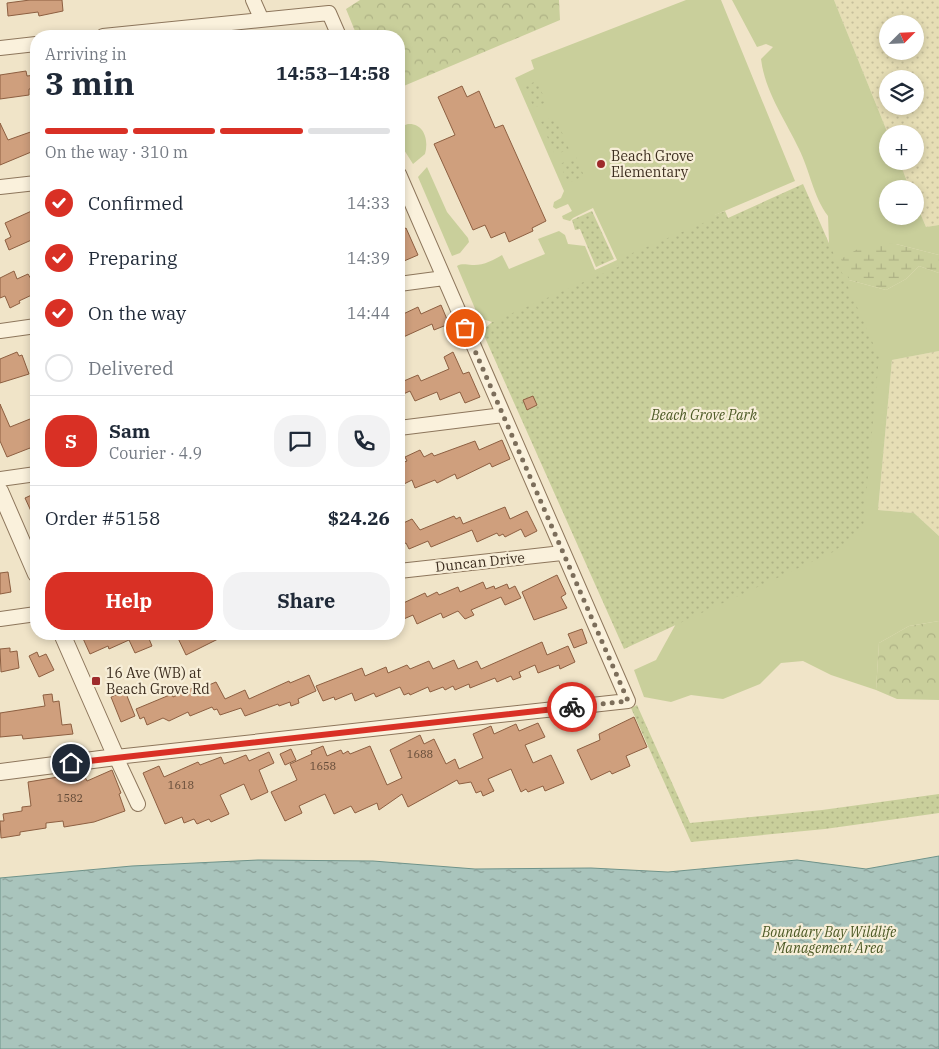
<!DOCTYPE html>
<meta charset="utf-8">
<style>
body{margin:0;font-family:"IBM Plex Serif",serif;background:#f2f2f3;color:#1f2937;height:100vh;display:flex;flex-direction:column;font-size:19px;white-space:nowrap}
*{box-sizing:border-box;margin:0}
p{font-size:16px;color:#747a83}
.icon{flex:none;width:28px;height:28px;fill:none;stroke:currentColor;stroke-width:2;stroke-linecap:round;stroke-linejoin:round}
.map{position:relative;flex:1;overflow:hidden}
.drawer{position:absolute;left:30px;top:30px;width:375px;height:610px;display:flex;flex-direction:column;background:#fff;border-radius:20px;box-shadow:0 2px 8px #0003}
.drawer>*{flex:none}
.needle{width:32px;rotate:66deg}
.tools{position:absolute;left:879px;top:15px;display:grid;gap:10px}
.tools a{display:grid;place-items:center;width:45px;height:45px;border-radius:50%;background:#fff;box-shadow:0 2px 8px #0003;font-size:25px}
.pin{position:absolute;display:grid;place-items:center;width:42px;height:42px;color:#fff;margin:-21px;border:2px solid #fff;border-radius:50%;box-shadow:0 1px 5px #0007}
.courier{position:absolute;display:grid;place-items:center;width:50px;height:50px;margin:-25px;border:4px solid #d93025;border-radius:50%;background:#fff;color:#222;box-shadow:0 1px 6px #0007}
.summary em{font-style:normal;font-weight:700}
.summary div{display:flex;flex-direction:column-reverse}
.summary{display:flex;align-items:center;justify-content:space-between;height:85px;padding:0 15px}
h1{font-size:32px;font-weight:700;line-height:38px}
.bar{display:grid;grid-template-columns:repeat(4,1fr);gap:8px 5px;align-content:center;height:60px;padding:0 15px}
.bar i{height:6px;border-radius:4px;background:#e0e1e3}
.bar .on{background:#d93025}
.bar p{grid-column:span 4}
.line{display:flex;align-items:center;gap:12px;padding:0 15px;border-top:1px solid #e0e1e3}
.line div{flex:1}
.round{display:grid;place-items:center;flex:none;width:52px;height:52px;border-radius:20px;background:#f2f2f3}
ol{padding:0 15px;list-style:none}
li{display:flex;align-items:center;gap:15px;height:55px}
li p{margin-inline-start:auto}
li .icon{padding:5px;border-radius:50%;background:#d93025;color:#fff;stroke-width:4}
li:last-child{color:#747a83}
li i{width:28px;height:28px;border:2px solid #e0e1e3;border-radius:50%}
.cta{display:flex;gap:10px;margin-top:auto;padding:10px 15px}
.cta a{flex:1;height:58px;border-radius:20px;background:#d93025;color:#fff;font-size:20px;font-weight:700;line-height:58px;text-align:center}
.cta a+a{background:#f2f2f3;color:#1f2937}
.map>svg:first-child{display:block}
.farmland{fill:url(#farmland-dots);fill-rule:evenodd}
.grass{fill:#c9cf9b}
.forest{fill:url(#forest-crowns)}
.wetland{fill:url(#wetland-marsh)}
.park{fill:url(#park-dots)}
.water{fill:url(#water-ripples);stroke:#6f938a}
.building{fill:#cf9f7d;stroke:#8d5f41}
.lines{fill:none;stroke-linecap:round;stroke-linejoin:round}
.minor-casing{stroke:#8d765c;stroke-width:16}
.tertiary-casing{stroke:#8d765c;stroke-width:18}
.minor{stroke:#faf1dc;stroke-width:14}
.tertiary{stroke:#faf1dc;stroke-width:16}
.done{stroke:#7c6e5b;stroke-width:5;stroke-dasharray:0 9}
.route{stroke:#d93025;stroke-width:6}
.poi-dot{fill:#9e2a2b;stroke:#f7eed8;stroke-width:2}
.labels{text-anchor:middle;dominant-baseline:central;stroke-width:4.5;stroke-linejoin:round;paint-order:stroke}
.number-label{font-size:11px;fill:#624a37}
.poi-label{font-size:14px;fill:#3d2e20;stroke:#f7eed8;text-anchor:start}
.park-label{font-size:14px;font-style:italic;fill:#4d5a26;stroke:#f7eed8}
.street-label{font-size:14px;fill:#3d2e20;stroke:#f7eed8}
</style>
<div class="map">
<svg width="939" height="1049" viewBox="0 0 939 1049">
<defs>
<pattern id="farmland-dots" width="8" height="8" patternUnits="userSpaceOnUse" patternTransform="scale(1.25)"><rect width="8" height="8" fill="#e6deb5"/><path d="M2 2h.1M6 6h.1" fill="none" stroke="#c6bf9b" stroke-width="1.8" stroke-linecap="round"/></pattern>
<pattern id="forest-crowns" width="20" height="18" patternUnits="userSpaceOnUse" patternTransform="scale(1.25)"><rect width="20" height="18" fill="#c9cf9b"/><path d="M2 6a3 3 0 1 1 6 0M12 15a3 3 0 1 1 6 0" fill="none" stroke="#aeb285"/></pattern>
<pattern id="wetland-marsh" width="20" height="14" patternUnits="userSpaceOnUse" patternTransform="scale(1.25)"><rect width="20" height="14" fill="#c9cf9b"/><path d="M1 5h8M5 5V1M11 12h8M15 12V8" fill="none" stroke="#aeb285"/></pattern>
<pattern id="park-dots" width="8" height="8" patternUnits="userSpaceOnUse" patternTransform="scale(1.25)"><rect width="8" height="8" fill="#c9cf9b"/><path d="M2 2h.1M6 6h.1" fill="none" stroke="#aeb285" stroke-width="1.8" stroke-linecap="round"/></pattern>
<pattern id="water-ripples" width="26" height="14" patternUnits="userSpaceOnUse" patternTransform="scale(1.25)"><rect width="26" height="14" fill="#a9c4bc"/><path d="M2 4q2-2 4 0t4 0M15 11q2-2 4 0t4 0" fill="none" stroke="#8ba098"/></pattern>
</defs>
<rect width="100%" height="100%" fill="#f0e4c8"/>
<path class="farmland" d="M834,0H939V225L926,227L915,201V189H910L899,161H915V134H888ZM888,24H915V51H888ZM888,79H915V106H888Z
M939,351V536L914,513L878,510L892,360Z"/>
<path class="grass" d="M686,0H721L795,181L715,215L716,218L594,307L492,322L479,318L457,266C463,263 466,265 472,265C482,266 494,260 502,255L509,269L545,254L538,239L559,231L565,235L568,244L585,246L595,270L617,260L593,208L573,218L570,221L563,219L562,216L572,211L568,204L556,209L553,207L554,202L561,198L564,191L515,78L534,69L531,60Z
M732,0H834L888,134V161H899L910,189H888V216H915V201L926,227L939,225V255L896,244L849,280L886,290L906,279L919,266L939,273V351L892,360L878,510L914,513L939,536V621L909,626L879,643L876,690L831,675L803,661L781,663L760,684L723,699L691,695L671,702L644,697L634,670L656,660L683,611L831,296L828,216C813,196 810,171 799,149C785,119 765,92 761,59L773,47L766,44L757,47Z
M408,124C424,123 429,140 425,154L413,164L399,142V127Z
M427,167L447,212L468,238L469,242L460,253L452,256L418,177Z"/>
<path class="forest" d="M360,0H559L560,20L399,88V36H357L346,9Z
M939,621V700L897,699L876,690L879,643L909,626Z"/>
<path class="wetland" d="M880,242L896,244L939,255V273L919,266L906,279L886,290L849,280L841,259L861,247Z"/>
<path class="park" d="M537,81L546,102L534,108L524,86Z
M555,116L569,149L555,155L541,122Z
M576,157L584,176L568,183L560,164Z
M803,184L879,357L863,530L833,552L624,649L482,331L492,322L618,267L623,257L715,218L714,215L725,211L728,218Z
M592,211L614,259L596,267L580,229L575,230L572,220Z
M637,705L690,823L822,810L939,794V813L825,829L691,842L631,708Z"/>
<path class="water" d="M939,856V1049H0V878L132,866L258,860L373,861L475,869L591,868L668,872L797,860L866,869Z"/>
<path class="building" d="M30,0H62L63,11L39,16L38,12L8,16L7,3Z
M26,71L27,76L36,75V88L29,89V95L0,99V75Z
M462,86L467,97L479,91L495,128L503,125L546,221L532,228L533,231L509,242L505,232L491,238L485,225L473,230L434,144L455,135L438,97Z
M0,123L8,140L36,130V150L0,165Z
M36,209V238L9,250L5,240L11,237L5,223Z
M406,228L418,255L404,261L399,249V231Z
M14,271L17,279L28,274L31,279L36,277V293L19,301L20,303L10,308L5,296L0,298V278Z
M441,305L449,324L434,330L432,324L399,339V316L418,307L421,314Z
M17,352L19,356L22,355L29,374L0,383V359Z
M453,352L463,374L469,372L480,397L465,403L460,392L440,400L437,392L415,401L410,391L399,396V383L418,375L421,381L449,369L444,357Z
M533,396L537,405L527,410L523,400Z
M0,404L10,427L30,419L31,422L36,420V462L30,448L7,457L0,441Z
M502,440L510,459L492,467L490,463L457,479L455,474L437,483L435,480L415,488L412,480L404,484L399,471V464L407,461L405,457L420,450L424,457L432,453L434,456L475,441L479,450Z
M36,493V522L25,498Z
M505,507L510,519L527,511L537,531L525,537L521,529L505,537L503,534L499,536L497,533L477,542L472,530L431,547L428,541L409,549L406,543L399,546V525L412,519L420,530L454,516L456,519L460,517L463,524Z
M8,572L11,592L0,594V573Z
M557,575L566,594L561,597L567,608L534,620L522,592Z
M483,582L486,589L494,586L495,589L507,584L509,589L515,586L521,598L505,605L501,597L471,610L474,615L465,619L458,611L443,618L441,613L417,624L413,615L399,621V605L425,593L427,597L437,592L439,595L458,587L460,592Z
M582,629L587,643L574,648L568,634Z
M81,634H98L100,638L109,634H147L152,646L135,653L129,640L109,649L108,646L90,654Z
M176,634H228L186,655Z
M542,642L547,655L568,646L575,662L560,669L559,665L538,673L535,665L519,672L521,677L513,680L511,676L497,682L495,678L470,688L469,684L455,690L453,686L445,690L443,687L430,692L428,687L410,695L409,693L404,695L400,687L376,697L374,693L355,701L352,693L335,700L334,697L323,701L316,686L362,668L365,676L386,667L388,673L407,665L410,669L429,661L433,669L454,660L458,669L477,661L481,669Z
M10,648V652L17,651L19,668L1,672L0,649Z
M37,652L39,657L46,654L54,670L39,677L29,656Z
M309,675L316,691L298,699L299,703L291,706L290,702L279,706L278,704L245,716L241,708L220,715L217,709L214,710L212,707L190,716L188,712L169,721L163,718L147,725L144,717L140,719L136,709L172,694L173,697L195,687L197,690L216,682L225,699L245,690L249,699L289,681L290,683Z
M125,691L135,716L121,722L111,697Z
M52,694L53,702L59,701L62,725L71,724L73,734L23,739L22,735L0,737V713L45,706L43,695Z
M634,717L647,747L626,756L630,766L612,774L610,771L591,780L577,750L600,740L599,734Z
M538,723L545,737L525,745L533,763L551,755L564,783L545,791L543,786L528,792L526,789L521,792L511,769L488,779L494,791L483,796L481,791L476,793L471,782L459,784L457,780L408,807L402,794L379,810L377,803L355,813L351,806L334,814L325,794L299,806L302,813L285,821L271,792L297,780L290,764L312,754L311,751L323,746L327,756L341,750L343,754L348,751L350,754L370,746L387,785L402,778L390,750L420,735L424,744L434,739L446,764L455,759L459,769L483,758L473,734L491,726L494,734L516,724L519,731Z
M291,749L296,760L285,765L280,754Z
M269,752L274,763L259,770L268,792L251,800L244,784L220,795L229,814L211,822L209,819L197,824L194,819L184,823L182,817L165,824L143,773L159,766L164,777L198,762L200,765L221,757L224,764L246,755L249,761Z
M112,770L121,793L119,794L125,811L94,822L64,827L63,821L46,823V828L20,832V835L1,838L0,821H4L3,814L22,811V807L31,806L28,782L64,776V782L84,775L87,781Z"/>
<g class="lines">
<g class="minor-casing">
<path id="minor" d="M253,0L261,18
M103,36L329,13L339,36
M0,48L36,44
M0,187L36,183
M399,284L444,278
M0,331L36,326
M399,428L503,415
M0,479L36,474
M399,571L562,553
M0,619L36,614
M138,804L116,757L628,701L399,174"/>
</g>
<g class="tertiary-casing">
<path id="tertiary" d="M0,491L36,574
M0,772L116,757L62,634"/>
</g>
<use href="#minor" class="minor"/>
<use href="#tertiary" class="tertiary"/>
</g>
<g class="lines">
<path class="done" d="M465,328L628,701L572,707"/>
<path class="route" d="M71,763L572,707"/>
</g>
<g class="poi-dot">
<circle cx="601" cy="164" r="5"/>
<rect x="91" y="676" width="10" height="10" rx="2.5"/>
</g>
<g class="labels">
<g class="number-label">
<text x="420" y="754">1688</text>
<text x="323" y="766">1658</text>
<text x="181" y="785">1618</text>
<text x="70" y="798">1582</text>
</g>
<g class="poi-label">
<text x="611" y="156">Beach Grove<tspan x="611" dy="16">Elementary</tspan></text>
<text x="106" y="673">16 Ave (WB) at<tspan x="106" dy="16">Beach Grove Rd</tspan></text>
</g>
<g class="park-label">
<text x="704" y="415">Beach Grove Park</text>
<text x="829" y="932">Boundary Bay Wildlife<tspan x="829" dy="16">Management Area</tspan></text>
</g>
<g class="street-label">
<text transform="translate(480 562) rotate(-6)">Duncan Drive</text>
</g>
</g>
</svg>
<div class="tools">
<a><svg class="needle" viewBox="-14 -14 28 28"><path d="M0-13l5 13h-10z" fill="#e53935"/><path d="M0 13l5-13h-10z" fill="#747a83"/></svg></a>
<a><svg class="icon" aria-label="layers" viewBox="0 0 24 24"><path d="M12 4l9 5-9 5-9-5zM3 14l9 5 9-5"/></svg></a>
<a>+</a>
<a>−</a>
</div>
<div class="pin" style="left:465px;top:328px;background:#ea580c"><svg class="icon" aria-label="bag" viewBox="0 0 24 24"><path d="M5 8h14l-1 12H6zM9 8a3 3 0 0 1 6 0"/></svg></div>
<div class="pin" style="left:71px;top:763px;background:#1f2937"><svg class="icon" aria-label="home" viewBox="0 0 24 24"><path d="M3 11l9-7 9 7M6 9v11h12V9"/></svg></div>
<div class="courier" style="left:572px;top:707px"><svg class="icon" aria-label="bike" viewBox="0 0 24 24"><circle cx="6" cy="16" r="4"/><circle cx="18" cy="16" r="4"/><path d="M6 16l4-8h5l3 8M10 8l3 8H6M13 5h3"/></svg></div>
<section class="drawer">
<div class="summary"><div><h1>3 min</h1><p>Arriving in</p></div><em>14:53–14:58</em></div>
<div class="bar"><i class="on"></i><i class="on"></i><i class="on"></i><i></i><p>On the way · 310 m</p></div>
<ol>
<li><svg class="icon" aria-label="check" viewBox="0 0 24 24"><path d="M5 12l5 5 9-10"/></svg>Confirmed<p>14:33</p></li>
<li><svg class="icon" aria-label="check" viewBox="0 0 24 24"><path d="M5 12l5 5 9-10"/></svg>Preparing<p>14:39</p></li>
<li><svg class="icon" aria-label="check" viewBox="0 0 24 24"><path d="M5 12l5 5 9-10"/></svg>On the way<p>14:44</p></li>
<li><i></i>Delivered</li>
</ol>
<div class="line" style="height:90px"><b class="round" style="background:#d93025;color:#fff">S</b><div><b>Sam</b><p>Courier · 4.9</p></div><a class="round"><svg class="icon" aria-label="chat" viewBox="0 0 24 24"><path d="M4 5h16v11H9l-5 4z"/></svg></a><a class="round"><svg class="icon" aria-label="phone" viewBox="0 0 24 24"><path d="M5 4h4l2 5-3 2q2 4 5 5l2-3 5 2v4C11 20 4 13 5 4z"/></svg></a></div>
<div class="line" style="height:65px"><div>Order #5158</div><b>$24.26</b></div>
<div class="cta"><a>Help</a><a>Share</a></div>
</section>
</div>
